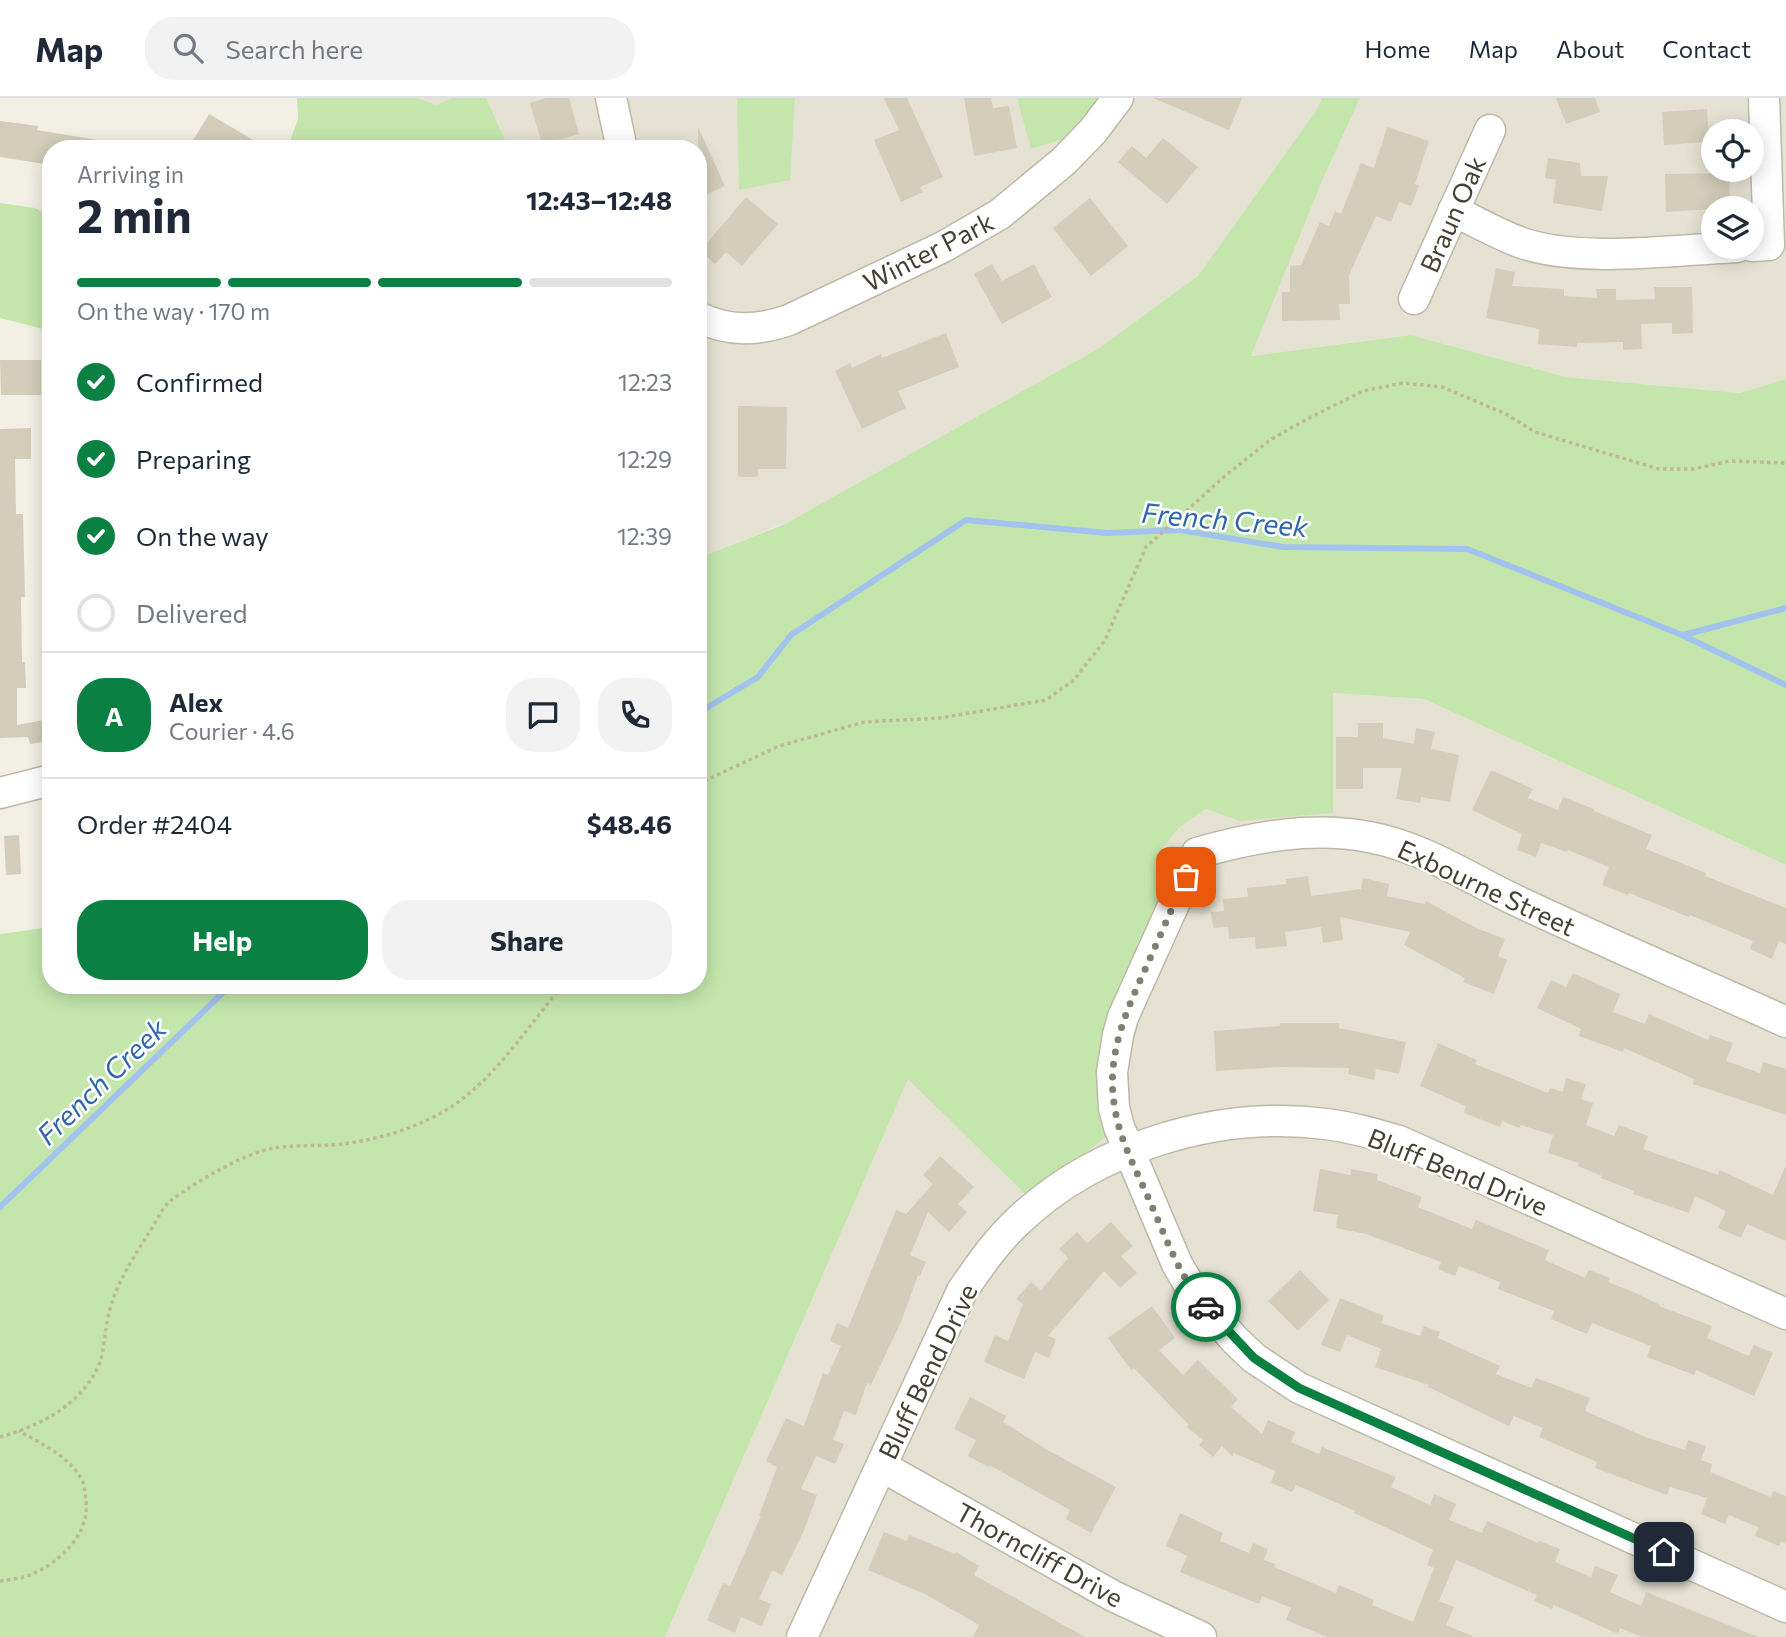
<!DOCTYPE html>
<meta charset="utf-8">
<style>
body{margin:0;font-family:Commissioner,sans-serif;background:#f2f2f3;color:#1f2937;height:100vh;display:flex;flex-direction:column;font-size:26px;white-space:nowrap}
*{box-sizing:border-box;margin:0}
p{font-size:23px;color:#747a83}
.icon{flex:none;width:38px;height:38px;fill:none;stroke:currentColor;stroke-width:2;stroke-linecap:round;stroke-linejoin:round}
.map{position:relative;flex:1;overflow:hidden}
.panel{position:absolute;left:42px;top:42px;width:665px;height:854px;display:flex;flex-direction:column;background:#fff;border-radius:28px;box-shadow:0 4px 18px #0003}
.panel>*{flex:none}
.controls{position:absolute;left:1701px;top:21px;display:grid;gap:14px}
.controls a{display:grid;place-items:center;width:63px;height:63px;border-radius:50%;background:#fff;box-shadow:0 4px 18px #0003;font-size:35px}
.pin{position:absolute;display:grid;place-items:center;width:60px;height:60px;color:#fff;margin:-30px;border-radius:14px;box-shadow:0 4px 10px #0006}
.courier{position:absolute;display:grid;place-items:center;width:70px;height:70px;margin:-35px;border:5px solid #0b8043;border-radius:50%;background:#fff;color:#222;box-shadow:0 2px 9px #0007}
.headline em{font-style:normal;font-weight:700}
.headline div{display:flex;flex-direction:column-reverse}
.headline{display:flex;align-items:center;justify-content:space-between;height:119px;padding:0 35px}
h1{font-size:46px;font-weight:700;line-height:52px}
.bar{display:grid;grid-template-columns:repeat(4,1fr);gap:10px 7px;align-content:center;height:84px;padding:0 35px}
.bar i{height:9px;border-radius:5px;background:#e0e1e3}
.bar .current{background:#0b8043}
.bar p{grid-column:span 4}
.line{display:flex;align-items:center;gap:18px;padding:0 35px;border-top:2px solid #e0e1e3}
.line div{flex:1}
.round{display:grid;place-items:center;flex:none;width:74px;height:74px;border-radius:28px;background:#f2f2f3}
ol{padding:0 35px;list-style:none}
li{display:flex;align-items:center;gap:21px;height:77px}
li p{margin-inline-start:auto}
li .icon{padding:7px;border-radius:50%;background:#0b8043;color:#fff;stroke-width:4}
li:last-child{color:#747a83}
li i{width:38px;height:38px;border:4px solid #e0e1e3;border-radius:50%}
.primary-button{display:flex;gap:14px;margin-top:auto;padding:14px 35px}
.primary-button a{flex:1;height:80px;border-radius:28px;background:#0b8043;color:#fff;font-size:28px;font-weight:700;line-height:80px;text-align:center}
.primary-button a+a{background:#f2f2f3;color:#1f2937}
header{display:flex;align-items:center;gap:42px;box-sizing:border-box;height:98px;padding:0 35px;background:#fff;border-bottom:2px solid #e0e1e3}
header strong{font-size:33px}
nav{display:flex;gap:38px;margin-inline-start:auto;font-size:24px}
.search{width:490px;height:63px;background:#f2f2f3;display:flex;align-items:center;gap:18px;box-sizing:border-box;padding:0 24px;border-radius:28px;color:#747a83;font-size:26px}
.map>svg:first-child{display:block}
.residential{fill:#e6e2d3;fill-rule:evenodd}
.green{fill:#c4e6ad}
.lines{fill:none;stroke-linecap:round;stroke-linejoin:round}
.stream{stroke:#a1c3ee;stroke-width:6}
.building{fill:#d3cdba}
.minor-casing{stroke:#bdb9a7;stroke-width:33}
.path{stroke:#beb799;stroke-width:3.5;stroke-dasharray:3.5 3.5;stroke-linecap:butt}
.minor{stroke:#fff;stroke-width:30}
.done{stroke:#817e72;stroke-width:7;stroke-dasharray:0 12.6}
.route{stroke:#0b8043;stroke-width:9}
.labels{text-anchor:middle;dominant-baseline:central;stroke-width:5;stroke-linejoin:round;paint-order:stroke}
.street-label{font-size:26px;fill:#444034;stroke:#fff}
.water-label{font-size:28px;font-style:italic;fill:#3066ad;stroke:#fff}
</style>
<header>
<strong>Map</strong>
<div class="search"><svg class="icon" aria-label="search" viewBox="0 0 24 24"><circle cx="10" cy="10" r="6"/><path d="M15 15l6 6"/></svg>Search here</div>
<nav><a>Home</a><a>Map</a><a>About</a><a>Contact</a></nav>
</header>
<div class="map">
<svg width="1786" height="1539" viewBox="0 0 1786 1539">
<rect width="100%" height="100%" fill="#f2f0e4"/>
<path class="residential" d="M345,0H1786V281L1740,295L1566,279L1411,237L1250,258L1227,249L698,460V51H345ZM1713,33H1752V72H1713ZM1713,110H1752V149H1713Z
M1333,595L1424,601L1786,767V1539H665L908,980L1025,1096L1088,1053L1114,1032L1100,956L1168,786L1163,749L1180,729L1206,711L1239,723Z"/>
<path class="green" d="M297,0H416L437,7L452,0H486L509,51H287L298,21Z
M737,0H795L790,82L739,92Z
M1017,0H1100L1069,39L1031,51Z
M1322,0H1360L1324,78L1251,258L1411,237L1566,279L1740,295L1786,281V767L1424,601L1333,595V715L1239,723L1206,711L1180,729L1163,749L1168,786L1100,955L1114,1032L1088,1053L1025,1096L908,981L665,1539H0V836L51,829V887H698V460L785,426L1098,251L1198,178L1318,10Z
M0,105L35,110L51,119V233L0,220Z"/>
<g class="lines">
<path class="stream" d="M1683,537L1786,510
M698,615L758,579L791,537L966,422L1107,435L1180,432L1283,449L1467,451L1682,537L1786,587
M0,1109L231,887"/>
</g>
<path class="building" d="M546,0H569L579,36L542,46L530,5Z
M884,0H907L943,79L920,89L923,94L901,104L874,42L899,32Z
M964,0H991L993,10L1009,8L1017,50L974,58Z
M1153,0H1242L1229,32Z
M1556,0H1595L1600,14L1566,26Z
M1707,11L1709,44L1664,47L1662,14Z
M209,16L269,51H204L192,44Z
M0,23L38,28L37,32L97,42L96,51H51V67L0,59Z
M698,29L725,88L698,100Z
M1387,29L1429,43L1415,86L1419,88L1411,108L1399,104L1391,124L1376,118L1349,177L1350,206H1339L1340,222L1282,223V194H1290V168L1301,167L1320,124L1329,128L1335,113L1341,116L1361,65L1374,70Z
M1163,40L1198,69L1167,106L1118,64L1132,48L1146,60Z
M1548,60L1580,65L1581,78H1608L1602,113L1553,105L1556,82L1545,80Z
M1729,75L1730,110L1666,114L1665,76Z
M746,99L778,126L742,168L726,154L715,166L700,153Z
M1090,100L1128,148L1091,178L1053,130Z
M992,166L1002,183L1034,166L1052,199L1002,226L974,176Z
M1496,170L1515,174L1512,188L1564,191V198L1597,200L1596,191H1616V202L1655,201L1654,189H1692L1693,235L1672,236V225L1641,226L1642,251L1623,252V244L1577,245V249L1538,246L1539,231L1486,220Z
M946,235L959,269L898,293L906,310L862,331L835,273L850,265L852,270L881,256L882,260Z
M0,262H41V297H1Z
M738,308L787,309L786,371H758V379H738Z
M31,330V361H15L16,416H23L25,499H21L22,564H25L26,590H17V627L44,622L48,643L30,646L28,639L0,640V331Z
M1358,625H1383V640L1414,646L1416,630L1435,634L1431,651L1459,657L1450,704L1421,699L1420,705L1396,701L1402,670H1363V691H1336V639H1358Z
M1491,672L1533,691L1528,700L1558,712L1563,699L1594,711V713L1652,737L1646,751L1706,775L1705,778L1786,810V846L1779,843L1772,861L1750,851L1753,843L1690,817L1689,819L1629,795L1628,797L1602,787L1609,769L1568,752L1567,754L1541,745L1536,759L1517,752L1522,736L1472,712Z
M19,737L21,776L6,777L4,738Z
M1308,778L1311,798L1361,791L1363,780L1389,786L1387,798L1425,806L1426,803L1476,830L1505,841L1498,858L1507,862L1494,896L1463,884L1465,880L1404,847L1410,834L1340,819L1343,842L1323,845L1321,829L1285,834L1287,848L1256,851L1255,839L1229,841L1228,829L1213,830L1211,814L1224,813L1223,801L1248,799L1247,790L1286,786V781Z
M1573,875L1620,896L1613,914L1645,926L1649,916L1708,942L1710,937L1733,945L1726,963L1760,975L1763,964L1786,971V1017L1693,986L1694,981L1624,950L1623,954L1579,938L1581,931L1537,910L1551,882L1566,889Z
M1280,925H1339V930L1406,944L1399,976L1376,971L1374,982L1348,976L1349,970L1280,969L1216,973L1214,933L1280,928Z
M1438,945L1477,962L1475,966L1548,995L1550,990L1563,994L1566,980L1586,986L1581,1001L1593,1005L1586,1027L1614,1038L1619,1027L1648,1038L1643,1051L1718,1077L1720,1072L1773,1097L1786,1067V1143L1747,1126L1741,1140L1718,1130L1726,1113L1695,1098L1689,1115L1633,1096L1634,1093L1601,1080L1602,1078L1578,1068L1579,1065L1548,1055L1553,1037L1521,1027L1519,1030L1502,1023L1500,1029L1464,1015L1466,1008L1420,988Z
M940,1058L974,1089L958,1106L967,1114L949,1134L928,1114L910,1157L926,1164L920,1178L918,1177L901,1224L871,1287L867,1285L856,1317L844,1313L833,1342L844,1346L835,1366L816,1358L801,1391L817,1397L803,1435L782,1477L772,1472L759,1501L771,1506L762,1528L741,1519L735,1535L707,1522L723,1485L730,1488L761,1418H759L777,1369L766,1363L786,1320L804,1328L823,1275L828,1277L841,1248L830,1243L837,1225L848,1230L896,1112L906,1116L933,1086L923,1077Z
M1320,1071L1350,1077L1351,1071L1378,1076L1377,1082L1422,1099L1418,1109L1472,1131L1476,1122L1549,1152L1545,1162L1585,1180L1589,1172L1610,1180L1608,1184L1638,1196L1660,1207L1659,1208L1712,1228L1707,1240L1749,1258L1754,1247L1773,1255L1754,1298L1696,1272L1694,1277L1647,1259L1651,1248L1592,1225L1587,1236L1551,1221L1554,1213L1498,1191L1500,1184L1459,1168L1455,1178L1438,1171L1441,1164L1366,1136L1336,1130L1338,1117L1313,1113Z
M1111,1124L1133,1148L1121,1158L1137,1175L1120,1190L1104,1173L1048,1238L1056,1241L1049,1260L1035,1254L1024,1281L984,1264L995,1237L1008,1243L1023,1206L1016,1201L1031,1184L1041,1192L1068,1160L1059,1151L1077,1134L1087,1145Z
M1300,1172L1329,1202L1298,1233L1268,1203Z
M1340,1200L1384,1218L1381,1225L1420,1238L1424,1228L1440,1234L1438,1240L1500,1268L1496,1276L1531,1290L1536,1280L1590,1300L1585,1313L1648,1340L1685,1352L1688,1342L1706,1348L1701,1362L1712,1366L1710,1374L1771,1399L1773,1393L1786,1398V1445L1781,1443L1779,1448L1755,1438L1758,1429L1729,1417L1725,1426L1701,1416L1707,1400L1670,1389L1667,1397L1595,1370L1597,1364L1539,1339L1543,1330L1514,1318L1509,1328L1428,1289L1429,1287L1375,1269L1381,1251L1347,1237L1340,1254L1321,1247Z
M1152,1208L1175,1240L1159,1252L1183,1277L1198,1262L1238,1301L1231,1309L1262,1336L1268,1322L1295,1334L1291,1344L1319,1356L1322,1349L1396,1379L1391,1389L1430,1407L1434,1396L1456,1406L1449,1422L1482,1435L1487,1423L1538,1445L1539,1443L1560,1451L1555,1464L1591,1479L1595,1468L1618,1477L1610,1494L1641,1508L1646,1494L1758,1539H1642L1620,1530L1618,1536L1554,1507L1552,1511L1534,1503L1537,1497L1456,1462L1439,1503L1454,1509L1446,1527L1474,1539H1327L1286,1522L1291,1510L1262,1498L1259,1506L1180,1474L1187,1458L1166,1448L1180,1415L1223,1435L1220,1443L1249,1455L1253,1445L1268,1451L1264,1462L1275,1466L1274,1469L1336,1495L1339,1487L1374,1502L1372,1507L1413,1524L1434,1470L1427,1467L1433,1452L1415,1443L1354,1415L1355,1413L1296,1387L1292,1394L1271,1385L1275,1373L1234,1355L1232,1358L1222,1348L1213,1359L1199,1347L1203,1342L1187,1329L1189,1327L1134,1270L1131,1272L1108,1240Z
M970,1299L1006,1318L1003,1324L1051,1354L1116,1389L1091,1435L1066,1421L1070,1412L989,1367L988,1369L968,1358L976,1342L954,1331Z
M884,1434L907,1443L909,1437L955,1456L956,1454L979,1468L974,1477L1085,1539H973L979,1527L925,1496L868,1472Z"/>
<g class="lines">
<g class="minor-casing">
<path id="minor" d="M611,0L622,51
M1453,113C1476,123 1499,137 1522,145C1580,165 1675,152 1737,149
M1752,148L1769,147L1764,0
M1414,201L1490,32
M698,219C729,234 757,233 789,222L943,149L1000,116L1064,63L1093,33L1118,0
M0,695L51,682
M1786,924C1696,883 1604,844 1515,802C1467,779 1423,749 1369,739C1311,728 1253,739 1197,755L1123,919L1118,937L1112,974L1114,1010L1119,1029L1177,1166L1194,1195L1235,1242L1254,1260L1299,1290L1786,1509
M881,1368L1113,1498L1201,1539
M802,1539L962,1193C978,1170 994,1146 1015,1126C1094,1049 1217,1012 1326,1026C1351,1029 1375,1036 1399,1043L1786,1216"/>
</g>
<path class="path" d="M698,686L779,648L864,624L940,620L1046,602L1074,582L1105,542L1146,449L1225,378L1270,342L1307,321L1363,293L1403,285L1442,289L1506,316L1535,334L1659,371H1694L1729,363L1786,365
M0,1339C39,1328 78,1309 97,1271C105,1255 104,1237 108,1219C114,1190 131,1163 147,1138C154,1128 161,1111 170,1103C194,1085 244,1055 274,1050C293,1047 313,1048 332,1047C365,1044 399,1036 429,1021C488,994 522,935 563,887
M0,1483C7,1482 15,1481 21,1480C54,1470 90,1440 86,1403C85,1397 85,1388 82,1382C69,1358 42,1346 19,1333"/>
<use href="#minor" class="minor"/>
</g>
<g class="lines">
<path class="done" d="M1186,779C1173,808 1160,838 1147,867C1126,914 1105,958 1115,1011C1120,1044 1138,1075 1151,1106C1167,1142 1180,1180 1206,1209"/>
<path class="route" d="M1206,1209L1254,1260L1299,1290L1664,1454"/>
</g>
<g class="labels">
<g class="street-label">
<text transform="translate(1452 116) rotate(-66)">Braun Oak</text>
<text transform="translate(928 153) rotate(-27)">Winter Park</text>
<text transform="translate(1487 789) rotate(25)">Exbourne Street</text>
<text transform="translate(1458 1073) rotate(22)">Bluff Bend Drive</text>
<text transform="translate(927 1273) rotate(-64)">Bluff Bend Drive</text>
<text transform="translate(1040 1456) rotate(29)">Thorncliff Drive</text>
</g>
<g class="water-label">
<text transform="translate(1225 421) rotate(5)">French Creek</text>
<text transform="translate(101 983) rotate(-44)">French Creek</text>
</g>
</g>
</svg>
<div class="controls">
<a><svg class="icon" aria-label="locate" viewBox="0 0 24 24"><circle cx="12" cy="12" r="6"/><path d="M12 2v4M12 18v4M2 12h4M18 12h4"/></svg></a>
<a><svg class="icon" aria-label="layers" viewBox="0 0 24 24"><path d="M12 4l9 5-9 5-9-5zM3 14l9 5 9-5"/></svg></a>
</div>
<div class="pin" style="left:1186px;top:779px;background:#ea580c"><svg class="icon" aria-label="bag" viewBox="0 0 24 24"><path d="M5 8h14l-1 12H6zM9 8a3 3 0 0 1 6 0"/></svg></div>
<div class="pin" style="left:1664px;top:1454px;background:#1f2937"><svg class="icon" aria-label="home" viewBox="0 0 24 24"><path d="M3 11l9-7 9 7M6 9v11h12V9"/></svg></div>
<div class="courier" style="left:1206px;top:1209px"><svg class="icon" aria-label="car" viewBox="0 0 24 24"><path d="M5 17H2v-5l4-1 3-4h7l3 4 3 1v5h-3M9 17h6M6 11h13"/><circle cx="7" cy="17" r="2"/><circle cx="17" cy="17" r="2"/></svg></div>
<section class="panel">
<div class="headline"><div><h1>2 min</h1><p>Arriving in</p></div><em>12:43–12:48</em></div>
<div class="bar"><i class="current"></i><i class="current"></i><i class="current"></i><i></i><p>On the way · 170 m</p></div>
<ol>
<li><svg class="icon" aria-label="check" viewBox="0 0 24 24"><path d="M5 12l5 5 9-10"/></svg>Confirmed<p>12:23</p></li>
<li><svg class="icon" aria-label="check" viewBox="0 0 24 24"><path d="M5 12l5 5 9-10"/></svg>Preparing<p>12:29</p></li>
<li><svg class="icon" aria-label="check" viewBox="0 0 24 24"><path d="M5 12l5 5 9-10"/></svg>On the way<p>12:39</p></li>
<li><i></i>Delivered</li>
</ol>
<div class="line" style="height:126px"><b class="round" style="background:#0b8043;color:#fff">A</b><div><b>Alex</b><p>Courier · 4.6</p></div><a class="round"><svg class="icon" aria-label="chat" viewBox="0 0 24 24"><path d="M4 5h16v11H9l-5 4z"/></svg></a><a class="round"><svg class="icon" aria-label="phone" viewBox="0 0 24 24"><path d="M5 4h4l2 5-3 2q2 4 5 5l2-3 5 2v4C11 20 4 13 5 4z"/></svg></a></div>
<div class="line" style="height:91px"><div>Order #2404</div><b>$48.46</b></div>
<div class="primary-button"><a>Help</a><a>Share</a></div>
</section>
</div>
